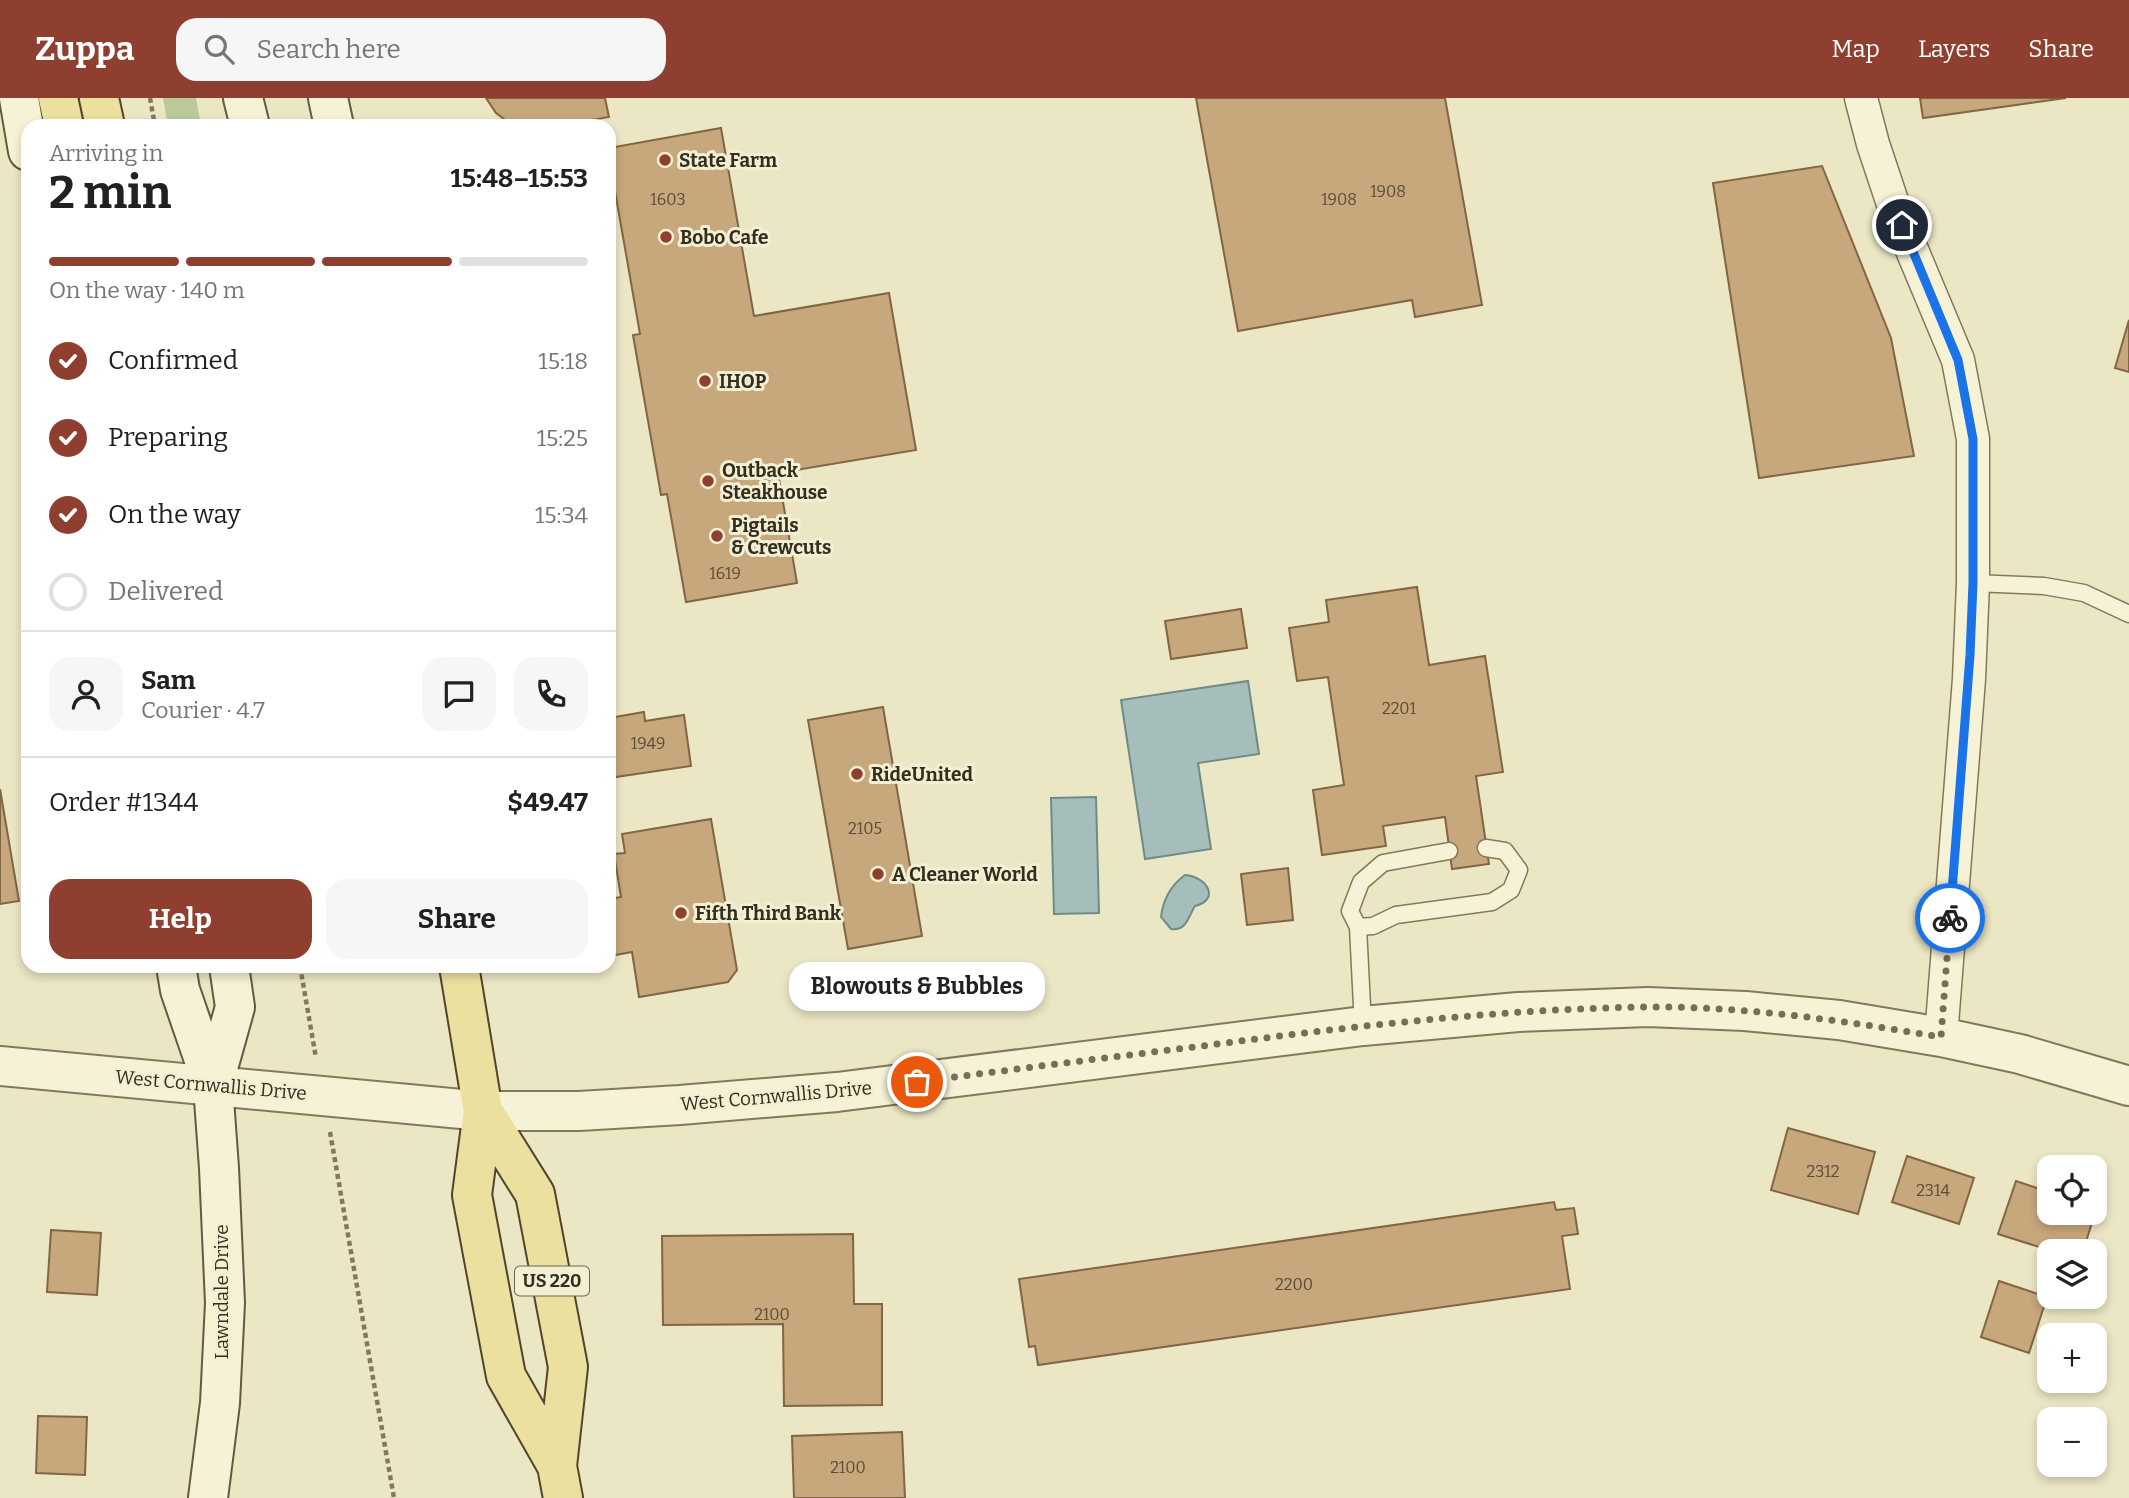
<!DOCTYPE html>
<meta charset="utf-8">
<style>
body{margin:0;font-family:Bitter,serif;background:#f6f6f6;color:#202124;height:100vh;display:flex;flex-direction:column;font-size:26px;white-space:nowrap}
*{box-sizing:border-box;margin:0}
p{font-size:23px;color:#757577}
.icon{flex:none;width:38px;height:38px;fill:none;stroke:currentColor;stroke-width:2;stroke-linecap:round;stroke-linejoin:round}
.map{position:relative;flex:1;overflow:hidden}
.sheet{position:absolute;left:21px;top:21px;width:595px;height:854px;display:flex;flex-direction:column;background:#fff;border-radius:21px;box-shadow:0 4px 10px #0003}
.sheet>*{flex:none}
.controls{position:absolute;left:2037px;top:1057px;display:grid;gap:14px}
.controls a{display:grid;place-items:center;width:70px;height:70px;border-radius:14px;background:#fff;box-shadow:0 4px 10px #0003;font-size:35px}
.pin{position:absolute;display:grid;place-items:center;width:60px;height:60px;color:#fff;margin:-30px;border:4px solid #fff;border-radius:50%;box-shadow:0 2px 7px #0007}
.courier{position:absolute;display:grid;place-items:center;width:70px;height:70px;margin:-35px;border:5px solid #1a73e8;border-radius:50%;background:#fff;color:#222;box-shadow:0 2px 9px #0007}
.bubble{position:absolute;height:49px;border-radius:21px;background:#fff;box-shadow:0 4px 10px #0003;font-size:23px;font-weight:700;line-height:49px;text-align:center}
.overview em{font-style:normal;font-weight:700}
.overview div{display:flex;flex-direction:column-reverse}
.overview{display:flex;align-items:center;justify-content:space-between;height:119px;padding:0 28px}
h1{font-size:46px;font-weight:700;line-height:52px}
.bar{display:grid;grid-template-columns:repeat(4,1fr);gap:10px 7px;align-content:center;height:84px;padding:0 28px}
.bar i{height:9px;border-radius:5px;background:#e0e0e0}
.bar .active{background:#8f3f2f}
.bar p{grid-column:span 4}
.line{display:flex;align-items:center;gap:18px;padding:0 28px;border-top:2px solid #e0e0e0}
.line div{flex:1}
.round{display:grid;place-items:center;flex:none;width:74px;height:74px;border-radius:21px;background:#f6f6f6}
ol{padding:0 28px;list-style:none}
li{display:flex;align-items:center;gap:21px;height:77px}
li p{margin-inline-start:auto}
li .icon{padding:7px;border-radius:50%;background:#8f3f2f;color:#fff;stroke-width:4}
li:last-child{color:#757577}
li i{width:38px;height:38px;border:4px solid #e0e0e0;border-radius:50%}
.primary-button{display:flex;gap:14px;margin-top:auto;padding:14px 28px}
.primary-button a{flex:1;height:80px;border-radius:21px;background:#8f3f2f;color:#fff;font-size:28px;font-weight:700;line-height:80px;text-align:center}
.primary-button a+a{background:#f6f6f6;color:#202124}
header{display:flex;align-items:center;gap:42px;box-sizing:border-box;height:98px;padding:0 35px;background:#8f3f2f;color:#fff}
header strong{font-size:33px}
nav{display:flex;gap:38px;margin-inline-start:auto;font-size:24px}
.search{width:490px;height:63px;background:#f6f6f6;display:flex;align-items:center;gap:18px;box-sizing:border-box;padding:0 24px;border-radius:21px;color:#757577;font-size:26px}
.map>svg:first-child{display:block}
.green{fill:#bbc898}
.water{fill:#a5bebb;stroke:#6d8c89;stroke-width:2}
.building{fill:#c7a77c;stroke:#826643;stroke-width:2}
.lines{fill:none;stroke-linecap:round;stroke-linejoin:round}
.service-casing{stroke:#84785b;stroke-width:19}
.minor-casing{stroke:#84785b;stroke-width:35}
.tertiary-casing{stroke:#84785b;stroke-width:42}
.secondary-casing{stroke:#66593f;stroke-width:42}
.primary-casing{stroke:#52452f;stroke-width:42}
.path{stroke:#84785b;stroke-width:4.5;stroke-dasharray:5 3.5;stroke-linecap:butt}
.service{stroke:#f6f2d6;stroke-width:16}
.minor{stroke:#f6f2d6;stroke-width:32}
.tertiary{stroke:#f6f2d6;stroke-width:38}
.secondary{stroke:#f6f2d6;stroke-width:38}
.primary{stroke:#ece09e;stroke-width:38}
.done{stroke:#756e59;stroke-width:7;stroke-dasharray:0 12.6}
.route{stroke:#1a73e8;stroke-width:9}
.poi-dot{fill:#8f3f2f;stroke:#f3efd3;stroke-width:2.5}
.labels{text-anchor:middle;dominant-baseline:central;stroke-width:6;stroke-linejoin:round;paint-order:stroke}
.number-label{font-size:16px;fill:#5a4c36}
.shield{fill:#f3efd3;stroke:#6e6755;stroke-width:2}
.shield-label{font-size:18px;font-weight:bold;fill:#352d1f}
.poi-label{font-size:19px;font-weight:bold;fill:#352d1f;stroke:#f3efd3;text-anchor:start}
.street-label{font-size:19px;fill:#352d1f;stroke:#f3efd3}
</style>
<header>
<strong>Zuppa</strong>
<div class="search"><svg class="icon" aria-label="search" viewBox="0 0 24 24"><circle cx="10" cy="10" r="6"/><path d="M15 15l6 6"/></svg>Search here</div>
<nav><a>Map</a><a>Layers</a><a>Share</a></nav>
</header>
<div class="map">
<svg width="2129" height="1400" viewBox="0 0 2129 1400">
<rect width="100%" height="100%" fill="#ebe6c4"/>
<path class="green" d="M163,0H196L201,28H168Z"/>
<path class="water" d="M1248,583L1259,656L1198,665L1211,751L1145,761L1121,602Z
M1096,699L1099,815L1054,816L1051,700Z
M1185,777C1208,779 1220,802 1195,808C1188,819 1187,833 1171,831L1161,819C1163,801 1170,788 1185,777Z"/>
<path class="building" d="M486,0H605L609,19L558,28H513L496,15Z
M1196,0H1445L1482,207L1415,219L1412,202L1238,233Z
M1920,0H2066L1923,20Z
M721,30L754,218L889,195L916,352L778,375L797,485L686,504L667,396L661,397L633,237L640,236L609,59V50Z
M1822,68L1891,240L1914,358L1759,380L1713,85Z
M2129,222V274L2115,270Z
M1417,489L1429,567L1485,558L1503,674L1476,678L1489,766L1452,771L1445,719L1383,728L1386,748L1322,757L1313,692L1344,687L1328,579L1297,583L1289,530L1329,524L1326,502Z
M1241,511L1247,550L1171,561L1165,523Z
M883,609L922,838L848,851L808,622Z
M644,614L645,623L684,617L691,668L609,680V620Z
M0,691L19,803L0,806Z
M711,721L737,872L728,884L639,899L632,854L610,858L609,852V801L621,799L614,756L625,755L622,736Z
M1288,770L1293,822L1247,827L1241,776Z
M1788,1030L1875,1054L1858,1116L1771,1092Z
M1907,1058L1974,1080L1959,1126L1892,1104Z
M2016,1083L2049,1094V1115H2095V1108L2097,1109L2083,1153H2052L1998,1136Z
M1554,1104L1556,1112L1574,1110L1578,1136L1562,1138L1570,1191L1038,1267L1035,1248L1029,1249L1019,1181Z
M51,1132L101,1135L97,1197L47,1194Z
M853,1136L854,1206H882V1307L784,1308L783,1226L663,1227L662,1138Z
M1999,1183L2047,1199L2029,1255L1981,1239Z
M38,1318L87,1319L85,1377L36,1375Z
M902,1334L905,1400H794L792,1338Z"/>
<g class="lines">
<g class="service-casing">
<path id="service" d="M1973,485L2044,488L2084,495L2129,516
M1449,753L1383,765L1361,784L1350,813L1358,829L1373,828L1396,817L1492,804L1511,792L1519,772L1505,753L1486,750
M1358,829L1363,928"/>
</g>
<g class="minor-casing">
<path id="minor" d="M1861,0L1873,46L1894,109L1958,262L1973,341V485L1969,581L1941,939"/>
</g>
<g class="tertiary-casing">
<path id="tertiary" d="M0,968L483,1013H579L680,1007L837,994L1363,928L1518,914L1648,909L1745,913L1839,922L1941,939L2020,956L2129,988"/>
</g>
<g class="secondary-casing">
<path id="secondary" d="M19,0L28,53
M243,0L250,28
M328,0L334,28
M176,868L180,892L213,988L219,1070L225,1205L220,1305L208,1400
M213,988L235,909L229,868"/>
</g>
<g class="primary-casing">
<path id="primary" d="M58,0L64,28
M99,0L105,28
M459,868L483,1013L472,1097L506,1278L557,1368
M483,1013L535,1096L568,1269L557,1368L563,1400"/>
</g>
<path class="path" d="M150,0L155,28
M300,868L316,960
M330,1034L394,1400"/>
<use href="#service" class="service"/>
<use href="#minor" class="minor"/>
<use href="#tertiary" class="tertiary"/>
<use href="#secondary" class="secondary"/>
<use href="#primary" class="primary"/>
</g>
<g class="lines">
<path class="done" d="M917,984C1015,971 1113,959 1210,947C1355,928 1501,911 1647,909C1746,908 1844,923 1941,939L1950,820"/>
<path class="route" d="M1902,127L1958,262L1973,341V485L1970,557L1950,820"/>
</g>
<g class="poi-dot">
<circle cx="665" cy="62" r="7"/>
<circle cx="666" cy="139" r="7"/>
<circle cx="705" cy="283" r="7"/>
<circle cx="708" cy="383" r="7"/>
<circle cx="717" cy="438" r="7"/>
<circle cx="857" cy="676" r="7"/>
<circle cx="878" cy="776" r="7"/>
<circle cx="681" cy="815" r="7"/>
</g>
<g class="labels">
<g class="number-label">
<text x="1388" y="93">1908</text>
<text x="668" y="101">1603</text>
<text x="1339" y="101">1908</text>
<text x="725" y="475">1619</text>
<text x="1399" y="610">2201</text>
<text x="648" y="645">1949</text>
<text x="865" y="730">2105</text>
<text x="1823" y="1073">2312</text>
<text x="1933" y="1092">2314</text>
<text x="1294" y="1186">2200</text>
<text x="772" y="1216">2100</text>
<text x="848" y="1369">2100</text>
</g>
<rect class="shield" x="515" y="1168.5" width="74" height="29" rx="5"/>
<g class="shield-label">
<text x="552" y="1183">US 220</text>
</g>
<g class="poi-label">
<text x="679" y="62">State Farm</text>
<text x="680" y="139">Bobo Cafe</text>
<text x="719" y="283">IHOP</text>
<text x="722" y="372">Outback<tspan x="722" dy="22">Steakhouse</tspan></text>
<text x="731" y="427">Pigtails<tspan x="731" dy="22">&amp; Crewcuts</tspan></text>
<text x="871" y="676">RideUnited</text>
<text x="892" y="776">A Cleaner World</text>
<text x="695" y="815">Fifth Third Bank</text>
</g>
<g class="street-label">
<text transform="translate(211 987) rotate(5)">West Cornwallis Drive</text>
<text transform="translate(776 998) rotate(-5)">West Cornwallis Drive</text>
<text transform="translate(221 1194) rotate(-90)">Lawndale Drive</text>
</g>
</g>
</svg>
<div class="controls">
<a><svg class="icon" aria-label="locate" viewBox="0 0 24 24"><circle cx="12" cy="12" r="6"/><path d="M12 2v4M12 18v4M2 12h4M18 12h4"/></svg></a>
<a><svg class="icon" aria-label="layers" viewBox="0 0 24 24"><path d="M12 4l9 5-9 5-9-5zM3 14l9 5 9-5"/></svg></a>
<a>+</a>
<a>−</a>
</div>
<div class="pin" style="left:917px;top:984px;background:#ea580c"><svg class="icon" aria-label="bag" viewBox="0 0 24 24"><path d="M5 8h14l-1 12H6zM9 8a3 3 0 0 1 6 0"/></svg></div>
<div class="pin" style="left:1902px;top:127px;background:#1f2937"><svg class="icon" aria-label="home" viewBox="0 0 24 24"><path d="M3 11l9-7 9 7M6 9v11h12V9"/></svg></div>
<div class="courier" style="left:1950px;top:820px"><svg class="icon" aria-label="bike" viewBox="0 0 24 24"><circle cx="6" cy="16" r="4"/><circle cx="18" cy="16" r="4"/><path d="M6 16l4-8h5l3 8M10 8l3 8H6M13 5h3"/></svg></div>
<div class="bubble" style="left:789px;top:864px;width:256px">Blowouts &amp; Bubbles</div>
<section class="sheet">
<div class="overview"><div><h1>2 min</h1><p>Arriving in</p></div><em>15:48–15:53</em></div>
<div class="bar"><i class="active"></i><i class="active"></i><i class="active"></i><i></i><p>On the way · 140 m</p></div>
<ol>
<li><svg class="icon" aria-label="check" viewBox="0 0 24 24"><path d="M5 12l5 5 9-10"/></svg>Confirmed<p>15:18</p></li>
<li><svg class="icon" aria-label="check" viewBox="0 0 24 24"><path d="M5 12l5 5 9-10"/></svg>Preparing<p>15:25</p></li>
<li><svg class="icon" aria-label="check" viewBox="0 0 24 24"><path d="M5 12l5 5 9-10"/></svg>On the way<p>15:34</p></li>
<li><i></i>Delivered</li>
</ol>
<div class="line" style="height:126px"><a class="round"><svg class="icon" aria-label="person" viewBox="0 0 24 24"><circle cx="12" cy="8" r="4"/><path d="M4 21q1-7 8-7t8 7"/></svg></a><div><b>Sam</b><p>Courier · 4.7</p></div><a class="round"><svg class="icon" aria-label="chat" viewBox="0 0 24 24"><path d="M4 5h16v11H9l-5 4z"/></svg></a><a class="round"><svg class="icon" aria-label="phone" viewBox="0 0 24 24"><path d="M5 4h4l2 5-3 2q2 4 5 5l2-3 5 2v4C11 20 4 13 5 4z"/></svg></a></div>
<div class="line" style="height:91px"><div>Order #1344</div><b>$49.47</b></div>
<div class="primary-button"><a>Help</a><a>Share</a></div>
</section>
</div>
